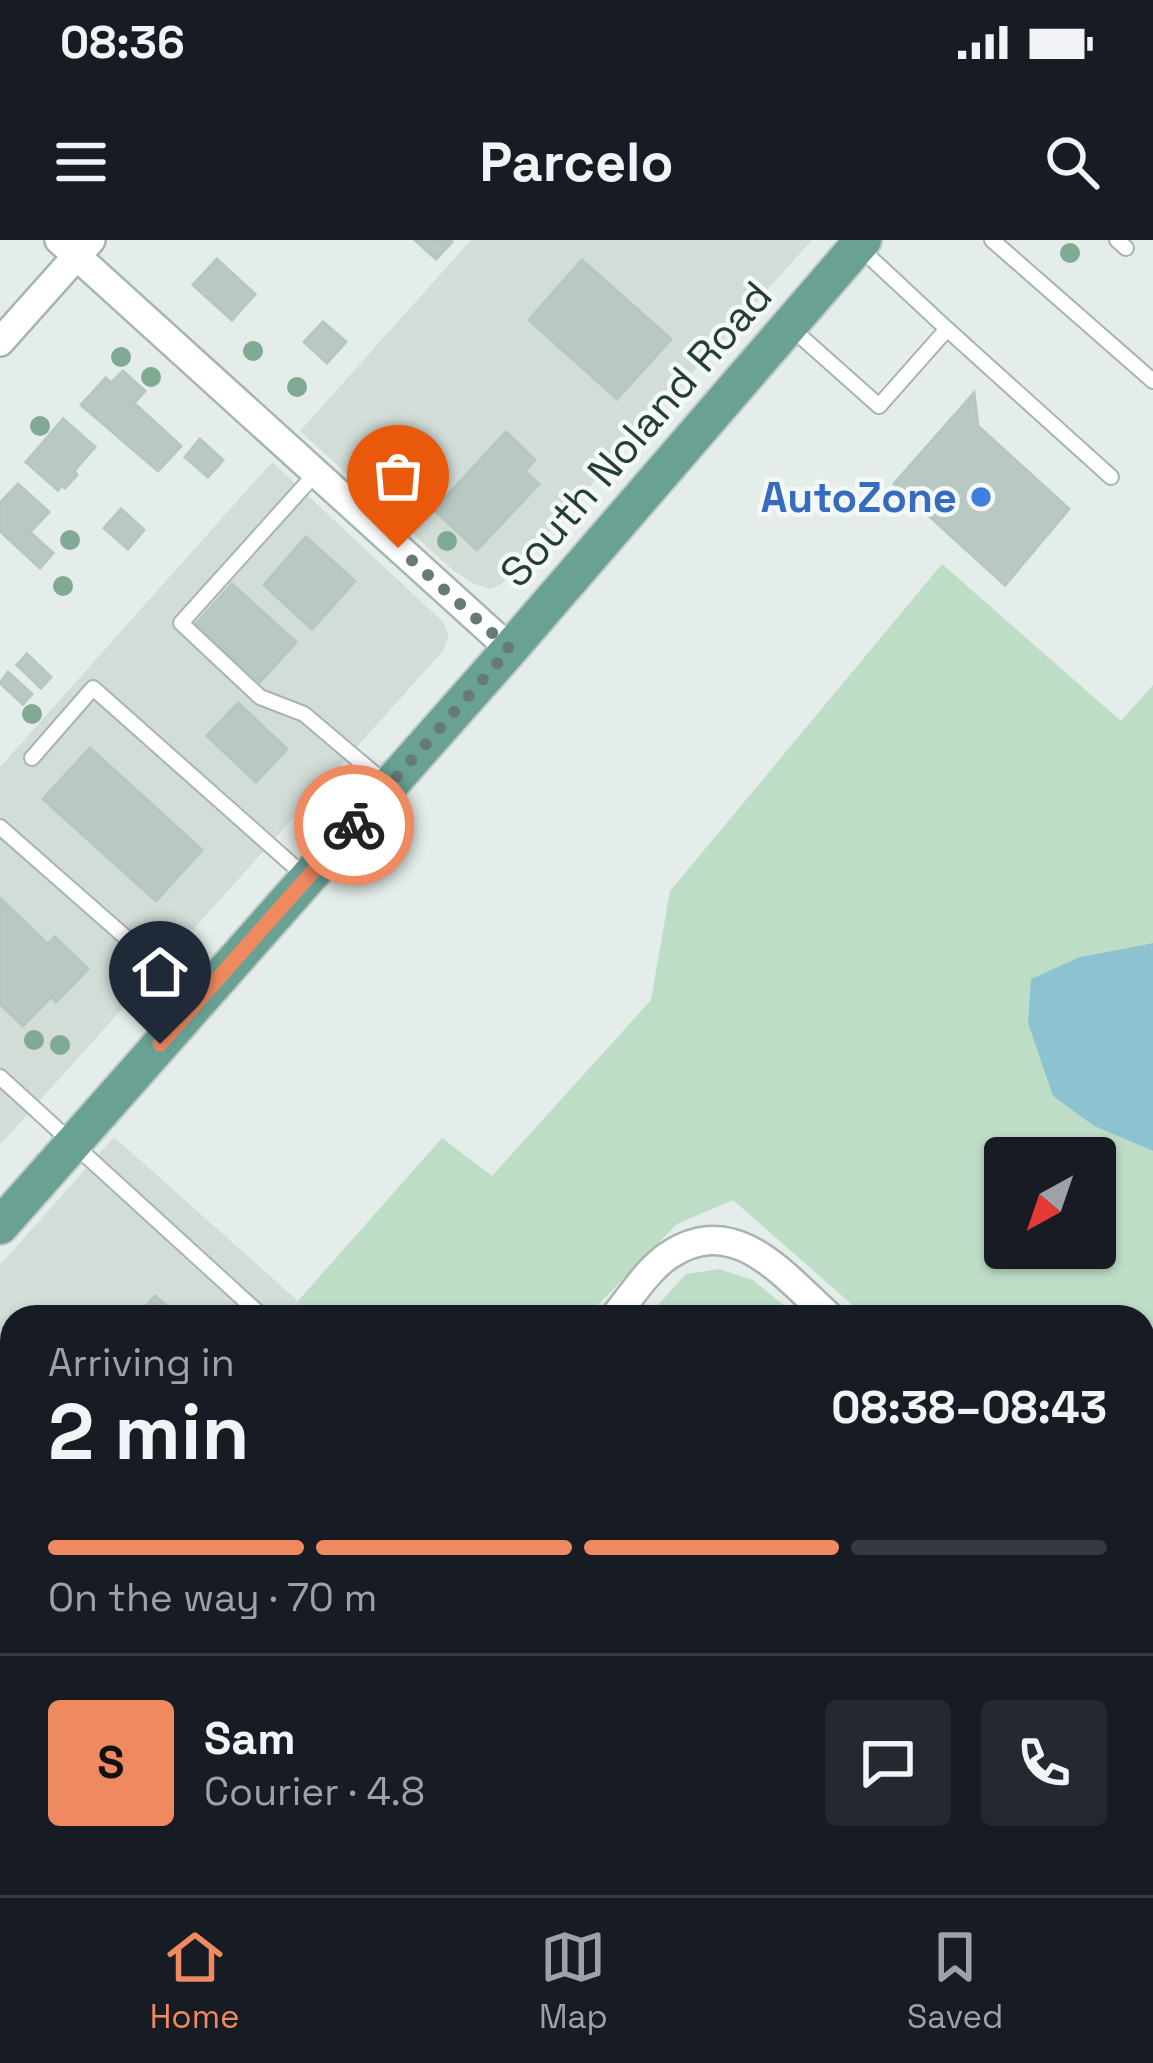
<!DOCTYPE html>
<meta charset="utf-8">
<style>
body{margin:0;font-family:"Space Grotesk",sans-serif;background:#242831;color:#f1f3f6;height:100vh;display:flex;flex-direction:column;font-size:45px;white-space:nowrap}
*{box-sizing:border-box;margin:0}
p{font-size:39px;color:#9ea1a6}
.icon{flex:none;width:66px;height:66px;fill:none;stroke:currentColor;stroke-width:2;stroke-linecap:round;stroke-linejoin:round}
.map{position:relative;flex:1;overflow:hidden}
.details{position:absolute;left:0px;top:1065px;width:1155px;height:591px;display:flex;flex-direction:column;background:#171b24;border-radius:36px 36px 0 0;box-shadow:0 3px 9px #0004}
.details>*{flex:none}
.needle{width:78px;rotate:220deg}
.tools{position:absolute;left:984px;top:897px;display:grid;gap:24px}
.tools a{display:grid;place-items:center;width:132px;height:132px;border-radius:12px;background:#171b24;box-shadow:0 3px 9px #0004;font-size:60px}
.pin{position:absolute;display:grid;place-items:center;width:102px;height:102px;color:#fff;margin:-123px -51px;border-radius:50% 50% 50% 0;rotate:-45deg;box-shadow:0 0 12px #0007}
.pin .icon{rotate:45deg}
.courier{position:absolute;display:grid;place-items:center;width:120px;height:120px;margin:-60px;border:9px solid #ef8960;border-radius:50%;background:#fff;color:#222;box-shadow:0 3px 15px #0007}
.overview em{font-style:normal;font-weight:600}
.overview div{display:flex;flex-direction:column-reverse}
.overview{display:flex;align-items:center;justify-content:space-between;height:204px;padding:0 48px}
h1{font-size:78px;font-weight:600;line-height:90px}
.bar{display:grid;grid-template-columns:repeat(4,1fr);gap:18px 12px;align-content:center;height:144px;padding:0 48px}
.bar i{height:15px;border-radius:9px;background:#363941}
.bar .selected{background:#ef8960}
.bar p{grid-column:span 4}
.line{display:flex;align-items:center;gap:30px;padding:0 48px;border-top:3px solid #363941}
.line div{flex:1}
.round{display:grid;place-items:center;flex:none;width:126px;height:126px;border-radius:12px;background:#242831}
.status{display:flex;justify-content:space-between;align-items:center;height:84px;padding:0 60px;background:#171b24;direction:ltr}
.status svg{height:33px;fill:currentColor}
header{display:flex;justify-content:space-between;align-items:center;height:156px;padding:0 48px;background:#171b24;font-size:54px;font-weight:600}
.tabs{display:flex;justify-content:space-around;align-items:center;height:168px;border-top:3px solid #363941;background:#171b24;font-size:33px;color:#9ea1a6}
.tabs a{display:grid;justify-items:center;gap:6px}
.tabs .selected{color:#ef8960}
.map>svg:first-child{display:block}
.built{fill:#d2ddd8}
.green{fill:#bdddc7;fill-rule:evenodd}
.water{fill:#8dc3d0}
.building{fill:#b9c8c2;stroke:#b6c6c0;stroke-width:3}
.lines{fill:none;stroke-linecap:round;stroke-linejoin:round}
.service-casing{stroke:#a6b5b0;stroke-width:18}
.minor-casing{stroke:#a6b5b0;stroke-width:32}
.primary-casing{stroke:#c1c9c7;stroke-width:40}
.service{stroke:#fff;stroke-width:14}
.minor{stroke:#fff;stroke-width:27}
.primary{stroke:#69a195;stroke-width:36}
.tree{fill:#80aa93}
.done{stroke:#677b76;stroke-width:12;stroke-dasharray:0 21.6}
.route{stroke:#ef8960;stroke-width:15}
.shop-dot{fill:#3f7fe0;stroke:#f4f9f7;stroke-width:4.5}
.labels{text-anchor:middle;dominant-baseline:central;stroke-width:9;stroke-linejoin:round;paint-order:stroke}
.street-label{font-size:42px;fill:#233e38;stroke:#f4f9f7}
.shop-label{font-size:42px;font-weight:bold;fill:#366cbe;stroke:#f4f9f7;text-anchor:end}
</style>
<div class="status"><b>08:36</b><svg viewBox="0 0 49 12"><path d="M0 12V9h3v3zM5 12V6h3v6zM10 12V3h3v9zM15 12V0h3v12zM26 1h20v11H26zM47 4h2v5h-2z"/></svg></div>
<header><svg class="icon" aria-label="menu" viewBox="0 0 24 24"><path d="M4 6h16M4 12h16M4 18h16"/></svg>Parcelo<svg class="icon" aria-label="search" viewBox="0 0 24 24"><circle cx="10" cy="10" r="6"/><path d="M15 15l6 6"/></svg></header>
<div class="map">
<svg width="1153" height="1655" viewBox="0 0 1153 1655">
<rect width="100%" height="100%" fill="#e4ede9"/>
<path class="built" d="M471,0H812L503,343L491,349L474,344L455,332L300,191Z
M272,222L443,382L449,397L442,412L0,905V527Z
M114,897L316,1077H12V1361L0,1374V1025Z"/>
<path class="green" d="M942,324L1121,481L1153,445V703L1080,717L1094,886L1153,911V1305L1143,1297V1077H866L733,960L677,984L586,1077H316L298,1061L442,898L492,936L651,760L670,651ZM1005,918H1095V1008H1005Z
M719,1029L753,1040L798,1077H647L686,1034Z"/>
<path class="water" d="M1153,703V911L1094,886L1053,856L1028,783L1031,739L1080,717Z"/>
<path class="building" d="M415,0H450L452,2L436,19Z
M217,19L255,54L232,80L193,45Z
M582,20L671,99L617,159L529,80Z
M323,82L346,102L327,123L304,102Z
M123,131L145,151L134,163L181,206L158,231L81,165L106,138L111,143Z
M974,153L978,186L1069,269L1005,345L894,244Z
M63,179L95,207L74,231L77,235L65,248L62,245L58,250L26,222Z
M506,192L535,220L525,231L539,244L477,310L434,270Z
M200,199L223,220L208,237L185,217Z
M18,244L49,272L30,292L53,313L40,328L0,291V263Z
M121,269L144,290L128,309L104,288Z
M306,297L355,341L312,389L264,345Z
M232,344L296,402L260,442L196,384Z
M27,414L51,437L41,448L17,425Z
M8,432L32,454L23,464L0,443Z
M238,463L287,509L256,542L207,496Z
M90,508L202,610L156,661L43,559Z
M0,658L48,704L55,697L88,729L56,762L51,757L23,786L0,764Z
M155,1056L179,1077H137Z
M1145,1564L1153,1570L1152,1617L1143,1609Z
M219,1644H249L262,1655H214L211,1652Z
M928,1644H957L969,1655H912Z"/>
<g class="lines">
<g class="service-casing">
<path id="service" d="M992,0L1153,141
M1117,0L1126,8
M789,86L879,166L947,89L860,8
M947,89L1111,237
M316,233L181,383L260,457L304,474L389,546
M32,518L93,448L307,638
M0,587L198,761
M0,837L263,1077
M0,1206L12,1217
M0,1311L12,1298"/>
</g>
<g class="minor-casing">
<path id="minor" d="M59,0L510,409
M0,102L91,0
M614,1077C631,1057 649,1027 671,1014C736,972 785,1037 830,1077
M114,1655L124,1644
M804,1655L813,1644"/>
</g>
<g class="primary-casing">
<path id="primary" d="M0,986L510,409L863,0"/>
</g>
<use href="#service" class="service"/>
<use href="#minor" class="minor"/>
<use href="#primary" class="primary"/>
</g>
<g class="tree">
<circle cx="1070" cy="13" r="10"/>
<circle cx="253" cy="111" r="10"/>
<circle cx="121" cy="117" r="10"/>
<circle cx="151" cy="137" r="10"/>
<circle cx="297" cy="147" r="10"/>
<circle cx="40" cy="186" r="10"/>
<circle cx="70" cy="300" r="10"/>
<circle cx="447" cy="301" r="10"/>
<circle cx="63" cy="346" r="10"/>
<circle cx="32" cy="474" r="10"/>
<circle cx="34" cy="800" r="10"/>
<circle cx="60" cy="805" r="10"/>
</g>
<g class="lines">
<path class="done" d="M354,585L510,409L398,308"/>
<path class="route" d="M160,804L354,585"/>
</g>
<circle class="shop-dot" cx="981" cy="257" r="12"/>
<g class="labels">
<g class="street-label">
<text transform="translate(636 194) rotate(-49)">South Noland Road</text>
</g>
<g class="shop-label">
<text x="957" y="257">AutoZone</text>
</g>
</g>
</svg>
<div class="tools">
<a><svg class="needle" viewBox="-14 -14 28 28"><path d="M0-13l5 13h-10z" fill="#e53935"/><path d="M0 13l5-13h-10z" fill="#9ea1a6"/></svg></a>
</div>
<div class="pin" style="left:398px;top:308px;background:#ea580c"><svg class="icon" aria-label="bag" viewBox="0 0 24 24"><path d="M5 8h14l-1 12H6zM9 8a3 3 0 0 1 6 0"/></svg></div>
<div class="pin" style="left:160px;top:804px;background:#1f2937"><svg class="icon" aria-label="home" viewBox="0 0 24 24"><path d="M3 11l9-7 9 7M6 9v11h12V9"/></svg></div>
<div class="courier" style="left:354px;top:585px"><svg class="icon" aria-label="bike" viewBox="0 0 24 24"><circle cx="6" cy="16" r="4"/><circle cx="18" cy="16" r="4"/><path d="M6 16l4-8h5l3 8M10 8l3 8H6M13 5h3"/></svg></div>
<section class="details">
<div class="overview"><div><h1>2 min</h1><p>Arriving in</p></div><em>08:38–08:43</em></div>
<div class="bar"><i class="selected"></i><i class="selected"></i><i class="selected"></i><i></i><p>On the way · 70 m</p></div>
<div class="line" style="height:216px"><b class="round" style="background:#ef8960;color:#111">S</b><div><b>Sam</b><p>Courier · 4.8</p></div><a class="round"><svg class="icon" aria-label="chat" viewBox="0 0 24 24"><path d="M4 5h16v11H9l-5 4z"/></svg></a><a class="round"><svg class="icon" aria-label="phone" viewBox="0 0 24 24"><path d="M5 4h4l2 5-3 2q2 4 5 5l2-3 5 2v4C11 20 4 13 5 4z"/></svg></a></div>
</section>
</div>
<nav class="tabs">
<a class="selected"><svg class="icon" aria-label="home" viewBox="0 0 24 24"><path d="M3 11l9-7 9 7M6 9v11h12V9"/></svg>Home</a>
<a><svg class="icon" aria-label="map" viewBox="0 0 24 24"><path d="M3 6l6-2 6 2 6-2v14l-6 2-6-2-6 2zM9 4v14M15 6v14"/></svg>Map</a>
<a><svg class="icon" aria-label="saved" viewBox="0 0 24 24"><path d="M7 4h10v16l-5-4-5 4z"/></svg>Saved</a>
</nav>
